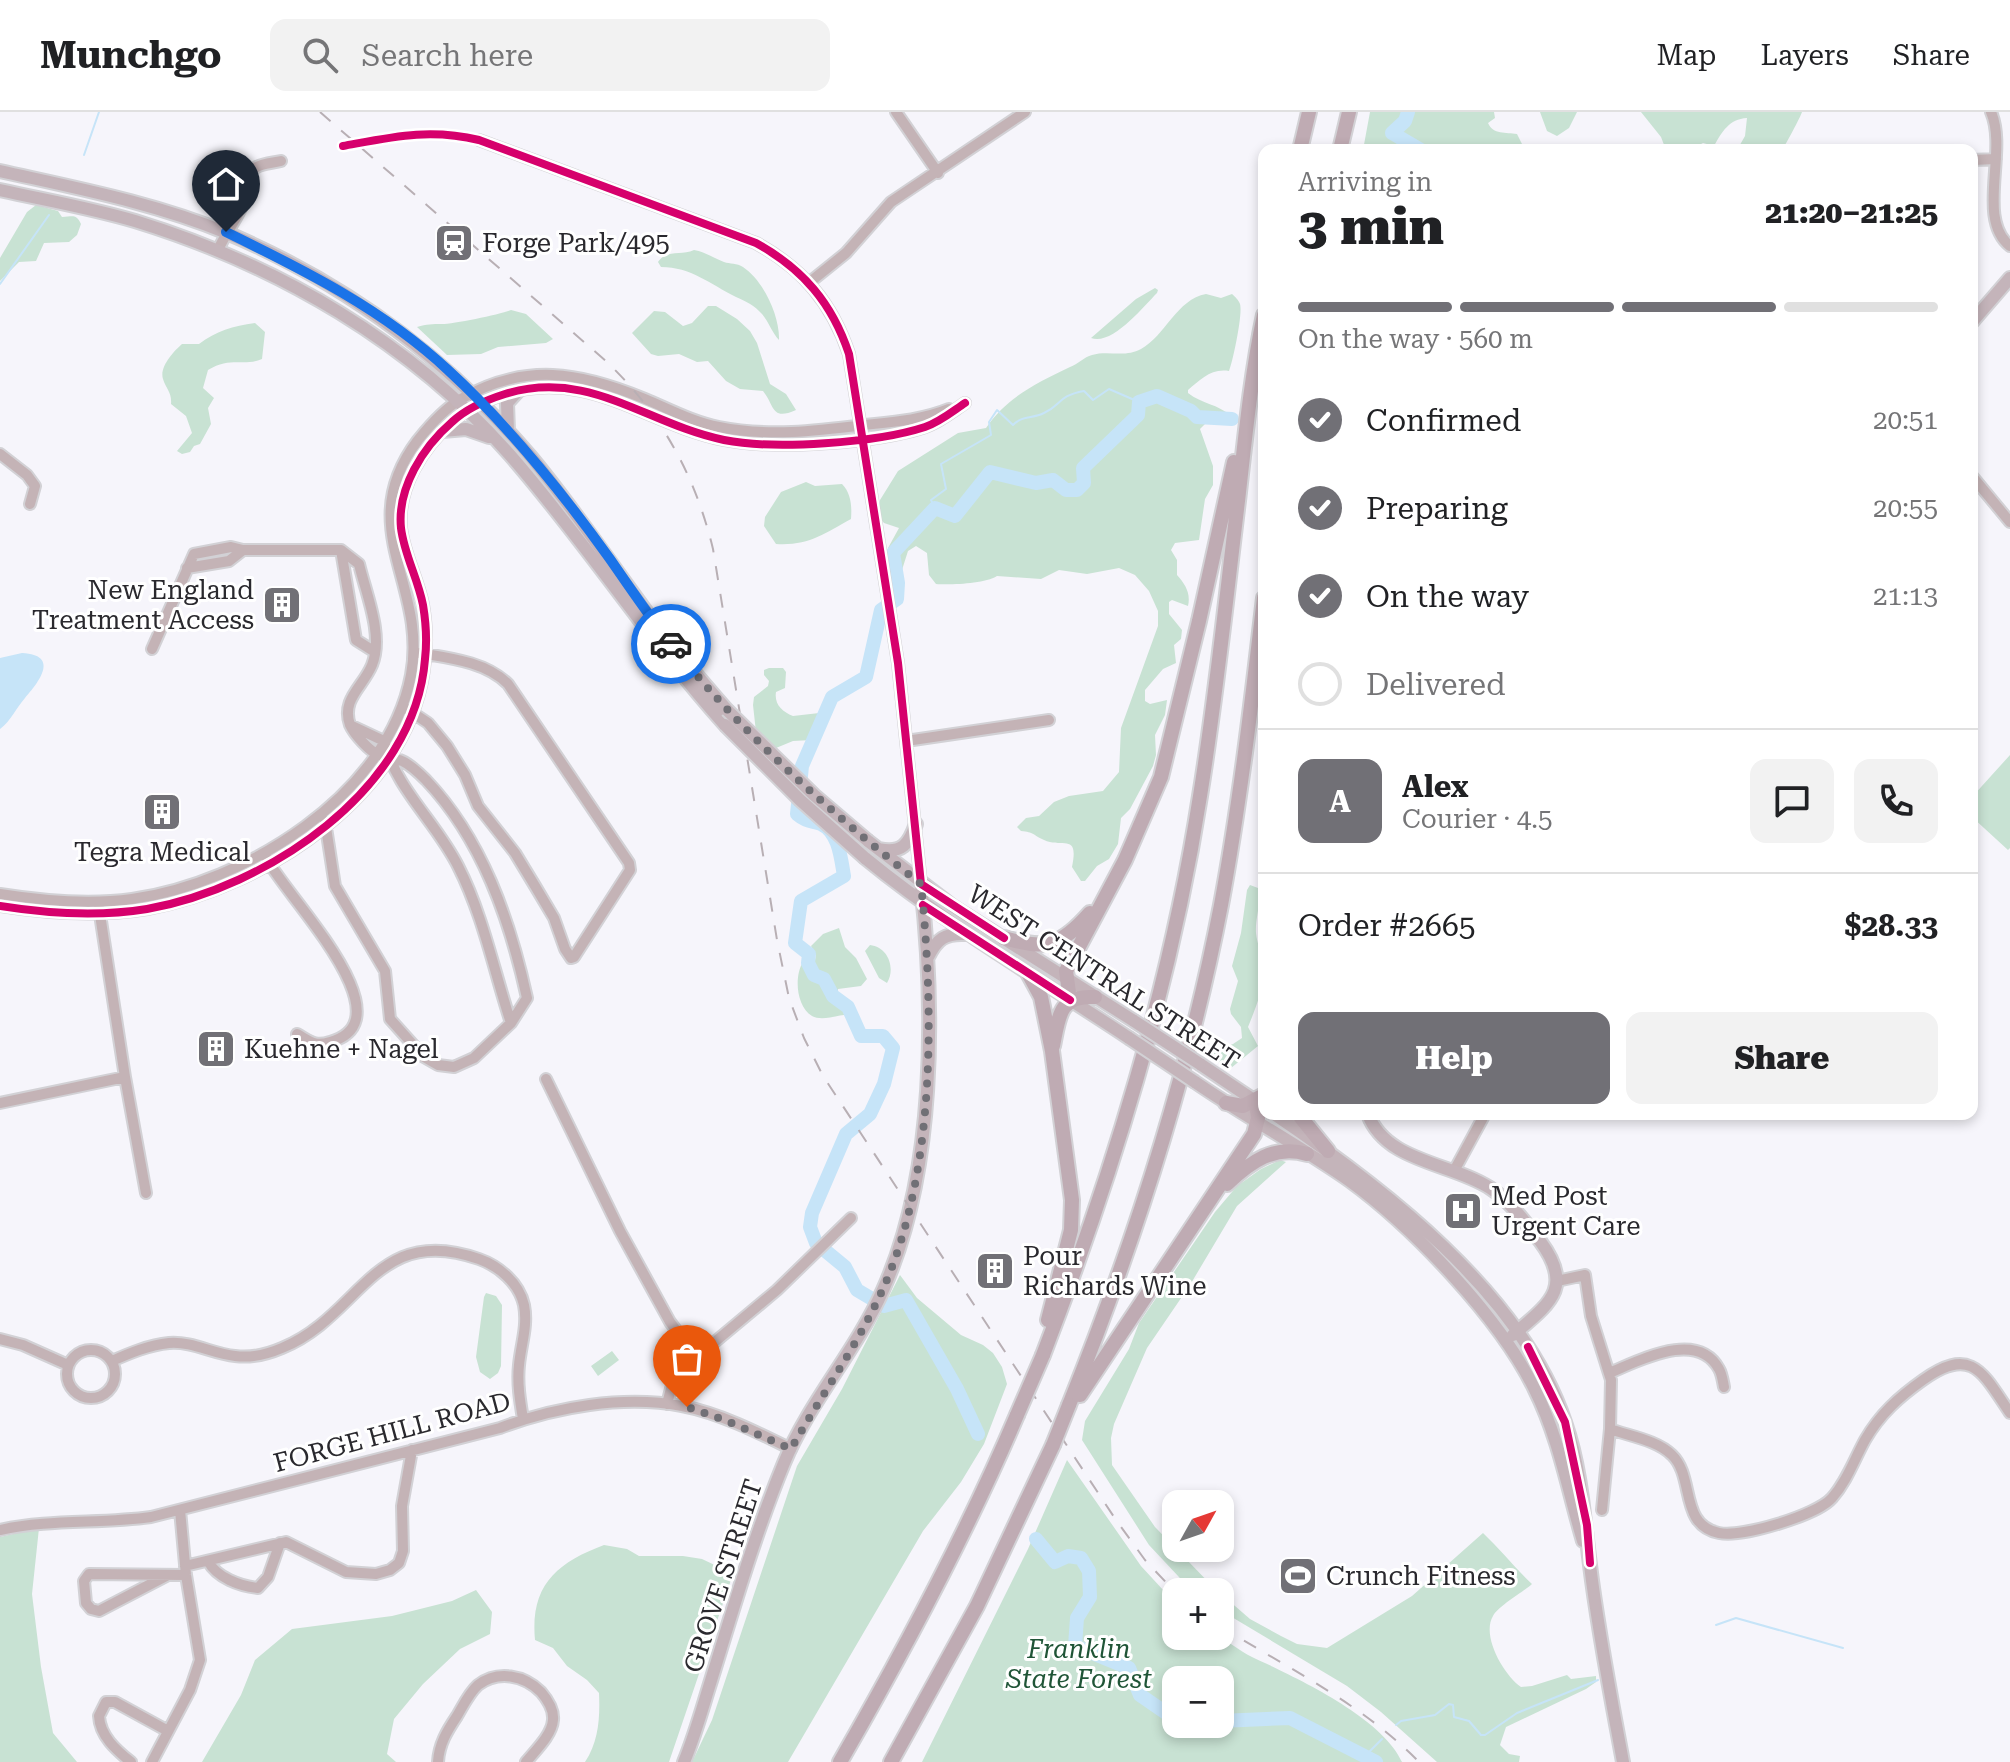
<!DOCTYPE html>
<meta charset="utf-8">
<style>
body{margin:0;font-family:"Roboto Serif",serif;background:#f2f2f2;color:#202124;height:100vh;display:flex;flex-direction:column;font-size:30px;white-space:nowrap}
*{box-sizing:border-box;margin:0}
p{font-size:26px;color:#757577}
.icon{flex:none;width:44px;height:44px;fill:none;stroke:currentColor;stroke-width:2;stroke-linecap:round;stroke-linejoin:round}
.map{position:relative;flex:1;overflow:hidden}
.side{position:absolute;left:1258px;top:32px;width:720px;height:976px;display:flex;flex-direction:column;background:#fff;border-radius:16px;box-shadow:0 4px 12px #0003}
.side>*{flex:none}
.needle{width:52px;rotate:50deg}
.tools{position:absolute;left:1162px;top:1378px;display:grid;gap:16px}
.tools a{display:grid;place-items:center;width:72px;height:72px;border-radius:16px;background:#fff;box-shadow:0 4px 12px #0003;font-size:40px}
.pin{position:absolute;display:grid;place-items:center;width:68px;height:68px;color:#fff;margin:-82px -34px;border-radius:50% 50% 50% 0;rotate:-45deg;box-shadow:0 0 8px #0007}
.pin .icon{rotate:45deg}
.courier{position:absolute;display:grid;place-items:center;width:80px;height:80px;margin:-40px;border:6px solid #1a73e8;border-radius:50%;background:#fff;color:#222;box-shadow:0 2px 10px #0007}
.headline em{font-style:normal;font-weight:800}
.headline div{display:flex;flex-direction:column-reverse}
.headline{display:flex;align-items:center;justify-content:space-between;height:136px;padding:0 40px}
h1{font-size:52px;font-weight:800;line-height:60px}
.bar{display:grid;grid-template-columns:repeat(4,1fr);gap:12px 8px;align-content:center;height:96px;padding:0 40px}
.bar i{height:10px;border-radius:6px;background:#e0e0e0}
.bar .on{background:#717076}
.bar p{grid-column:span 4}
.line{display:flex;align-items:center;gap:20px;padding:0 40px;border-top:2px solid #e0e0e0}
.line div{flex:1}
.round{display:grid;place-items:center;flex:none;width:84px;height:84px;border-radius:16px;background:#f2f2f2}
ol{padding:0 40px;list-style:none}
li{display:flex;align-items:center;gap:24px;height:88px}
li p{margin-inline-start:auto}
li .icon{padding:8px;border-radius:50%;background:#717076;color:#fff;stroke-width:4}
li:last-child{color:#757577}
li i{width:44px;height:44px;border:4px solid #e0e0e0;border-radius:50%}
.action{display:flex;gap:16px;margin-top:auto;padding:16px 40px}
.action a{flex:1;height:92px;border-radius:16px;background:#717076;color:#fff;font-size:32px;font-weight:800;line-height:92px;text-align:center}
.action a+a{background:#f2f2f2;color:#202124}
header{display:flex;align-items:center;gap:48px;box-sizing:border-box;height:112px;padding:0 40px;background:#fff;border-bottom:2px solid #e0e0e0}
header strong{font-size:38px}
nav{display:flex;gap:44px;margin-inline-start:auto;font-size:28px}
.search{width:560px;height:72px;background:#f2f2f2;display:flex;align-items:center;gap:20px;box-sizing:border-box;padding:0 28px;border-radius:16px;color:#757577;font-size:30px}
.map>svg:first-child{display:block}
.green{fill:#c8e2d3;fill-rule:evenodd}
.water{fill:#c6e4f8}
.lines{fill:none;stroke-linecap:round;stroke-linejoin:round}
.stream{stroke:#c6e4f8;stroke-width:2}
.river{stroke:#c6e4f8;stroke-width:14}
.minor-casing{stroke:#d2d1d5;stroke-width:14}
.major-casing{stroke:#d2d1d5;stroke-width:16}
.highway-casing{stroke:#d2d1d5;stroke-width:18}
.minor{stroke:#c4b3b6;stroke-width:10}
.major{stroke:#c4b4ba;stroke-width:12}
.highway{stroke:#bfabb3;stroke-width:14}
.rail{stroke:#b8afb4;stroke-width:2;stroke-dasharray:14 14;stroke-linecap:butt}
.major-bridge-casing{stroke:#d2d1d5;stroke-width:16;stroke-linecap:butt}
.highway-bridge-casing{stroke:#d2d1d5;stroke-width:18;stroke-linecap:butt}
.major-bridge{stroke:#c4b4ba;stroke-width:12}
.highway-bridge{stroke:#bfabb3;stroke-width:14}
.cycleway-casing{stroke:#fff;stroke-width:13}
.cycleway{stroke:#d6006c;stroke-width:8}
.done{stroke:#717076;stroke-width:8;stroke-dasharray:0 14.4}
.route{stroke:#1a73e8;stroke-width:10}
.labels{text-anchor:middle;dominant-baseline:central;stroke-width:6;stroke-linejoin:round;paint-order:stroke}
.poi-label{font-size:26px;fill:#2a292e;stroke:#fff;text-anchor:start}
.street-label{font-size:26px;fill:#2a292e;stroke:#fff}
.park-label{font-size:26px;font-style:italic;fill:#205537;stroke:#fff}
</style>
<header>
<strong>Munchgo</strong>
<div class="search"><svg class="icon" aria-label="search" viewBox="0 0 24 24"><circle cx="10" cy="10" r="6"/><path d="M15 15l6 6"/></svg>Search here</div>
<nav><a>Map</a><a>Layers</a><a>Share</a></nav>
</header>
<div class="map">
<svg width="2010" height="1650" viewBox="0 0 2010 1650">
<rect width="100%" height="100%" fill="#f6f5fb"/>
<path class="green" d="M1370,0H1494L1495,6L1488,11C1493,23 1506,20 1517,22L1525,38H1363Z
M1540,0H1577L1569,16L1557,24L1547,19Z
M1641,0H1802C1801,4 1785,34 1782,38H1737L1745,24L1747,6C1729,7 1722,20 1714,34L1703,31L1689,38H1666L1661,25Z
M36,93L58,99L62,105C72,105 76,101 81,112L77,123L69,130L44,131L36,149L19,150L0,169V146L27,100Z
M694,138C706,140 713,146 724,150C730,152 737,151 743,155C764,169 780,205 779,228C772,221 769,210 762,202C754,193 747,190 736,185C710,172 691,155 661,155L658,150C667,137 681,144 694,138Z
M1155,176L1158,178L1157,181C1143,195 1112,234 1091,226L1136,187Z
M1206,182L1221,186L1232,182C1236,186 1238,187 1240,192C1243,201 1233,249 1229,259C1211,256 1200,268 1188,278V281C1202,292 1218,292 1231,304L1223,311L1208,309L1200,317L1213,354V373L1205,387L1199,428L1175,431L1171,438L1177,448V463C1185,472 1191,481 1188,494L1172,488L1169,490V502L1182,518L1181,527L1174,533L1176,551L1163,557L1145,578V589L1150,592L1167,588L1165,603L1155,623L1156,643L1153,654L1130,697L1121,706L1118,732L1109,747L1097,754L1085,769H1081L1072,755C1079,720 1063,737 1044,728C1033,723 1034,720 1021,719L1017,715L1026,706L1039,704L1054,690L1069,684L1103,679L1119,660L1121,616L1158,514V499L1149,479L1135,463L1119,456L1087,462L1059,458L1041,467L997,464C984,472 950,473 936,472L929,463L927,441L916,434L908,439L901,461L892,468L888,436L899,416L884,411L879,405L880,388L898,359L958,321L986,316C1007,285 1037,271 1070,255C1078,252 1084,245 1092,243C1108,238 1125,246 1141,237C1165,224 1177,187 1206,182Z
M708,194H716L737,207L750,219L757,231L770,272L786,282L796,298C771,309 775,294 763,279L740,277L726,269L708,249L697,250L679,242L658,244L651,242L632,221L654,199L665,200L683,214L692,211Z
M511,198L526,202L553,227L546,231L498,235L481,242L447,243L417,215C427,212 432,212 442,212C453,212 501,202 511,198Z
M255,211L265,220L262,247C244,255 231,244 208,258L203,276L214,286L208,296L211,312L200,332L194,334L190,340L182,342L177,339L192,321L186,304L171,292C172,280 166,277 163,267C159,255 174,239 182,232H199C216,219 233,214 255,211Z
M806,370L815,374L842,372C851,381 852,394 851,407C824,422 808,434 776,432L764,414L765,405L781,380Z
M769,556H783L786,560L785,576L776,580C774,592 782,600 793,604L828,600L812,628L793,629L776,636L774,660L767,664L760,656L753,593L754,585L768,574L769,569L764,563V558Z
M2010,643V736L2008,738L1972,705V685Z
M1250,773L1258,776C1262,790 1255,806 1256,821C1257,832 1262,842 1263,853C1265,875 1256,895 1248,915L1258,934L1231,956L1216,949L1213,938L1233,932L1242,926L1241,915L1231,902L1230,897L1238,869L1232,854L1241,821L1247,778Z
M839,816L845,835L856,846L867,867L861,874L838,877V884L846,897L844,903C835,904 821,909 812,904C796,894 794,864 803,850L815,848L816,843L811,834L823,822Z
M870,833C888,835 896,856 887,871L879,866L865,839Z
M1280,1048L1286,1050L1237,1094L1190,1173L1147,1236L1114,1312L1111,1326L1112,1353L1155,1415L1218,1480H1193L1149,1433L1082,1328L1085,1309L1129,1237L1139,1211L1215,1100L1237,1074L1261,1057Z
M900,1163L917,1186L961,1223L983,1233L993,1241L1002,1255L1007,1272L984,1332L961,1370L923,1419L788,1650H692L712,1608L797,1354L842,1277Z
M486,1181L496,1184L502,1193L501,1254L498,1261L490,1267L480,1260L476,1245L484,1185Z
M612,1239L619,1248L598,1264L591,1254Z
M1067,1348L1141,1454L1176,1492V1524C1188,1524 1202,1522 1213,1524C1226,1526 1239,1539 1252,1545C1295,1565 1382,1605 1402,1650H922L1028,1437ZM1176,1568H1220V1612H1176Z
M39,1416L32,1482L41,1555L53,1621L77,1650H0V1425Z
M1483,1421C1500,1437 1516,1457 1532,1472C1523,1480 1498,1494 1493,1504C1481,1524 1504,1563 1521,1575L1532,1574L1567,1563L1571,1567L1596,1564V1570L1586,1577L1506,1615L1500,1633L1509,1642L1520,1644L1519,1650H1437L1381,1600L1347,1574L1220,1498V1481L1250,1507L1281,1524L1297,1532L1327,1536L1412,1484Z
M604,1433L627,1437L639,1444H683L702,1447L721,1456L732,1465L669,1650H585C599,1629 600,1605 599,1581L587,1568L567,1554L553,1536L535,1528C530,1474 556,1451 604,1433Z
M476,1478L492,1500L490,1522L460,1537L423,1572L394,1607L387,1642L396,1650H202L241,1583L255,1548L292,1517L392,1504L452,1489Z"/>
<path class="water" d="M22,541C61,543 38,571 25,586C16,596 11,609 0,617V546Z"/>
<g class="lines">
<path class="stream" d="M84,43L99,0
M0,172L49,103
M935,396L931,388L946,377L941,352L991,323L989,310L997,298L1013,313C1023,303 1032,307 1044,301C1062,293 1057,284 1084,279L1093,288L1109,277L1139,290
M1716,1513L1736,1506L1843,1536
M1396,1613L1401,1609L1435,1603L1449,1592L1453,1593L1454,1605L1469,1609L1481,1623H1485L1517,1601L1598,1568
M1365,1644L1382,1627"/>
<path class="river" d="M1408,0L1405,9L1392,21L1421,38
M978,1322L957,1277L906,1188L884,1194L857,1178L845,1155L816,1131L810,1115L812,1101L846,1022L870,1002L884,972L893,936L883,924H861L848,895L833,884L824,867L814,863L808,851L809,842L795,831L801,789L844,764C841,747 839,720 821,712C810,708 808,711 797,702L802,654L832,585L866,565L881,498L897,487L898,471L893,441L935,396L955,404L990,360L1036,371L1053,368L1066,378H1077L1084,371L1083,356L1138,303L1139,290L1157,284L1191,299L1197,305L1232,307
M1036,1427L1055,1450L1068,1444L1081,1446L1089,1459L1090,1485L1077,1506L1075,1534L1129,1556L1140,1583L1169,1603L1176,1604
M1220,1609L1290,1606L1376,1650"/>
<g class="minor-casing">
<path id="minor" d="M896,0L938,61
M1991,0C2008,39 1976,107 2010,134
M479,28L756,131C803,157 832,191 849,242L898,551L921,772
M1972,48L1996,47
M226,120C224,101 237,67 255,56C262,51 273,51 281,49
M218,138C230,111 249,96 248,63
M810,170L846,141L891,90L1025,0
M0,342L27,363L35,374L30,392
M1972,364L2010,410
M341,438L356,528L375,540
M187,456L229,449L243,438
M152,537L194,442L231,435L243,438H341L359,452C366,482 384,523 372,553C363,575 341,587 350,613C354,622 370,640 379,643C386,646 395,646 402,649C411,653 419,661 426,668C482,727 510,808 527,886L511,911L474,946L454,955L438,953L424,945L390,907L385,859L335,774L325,709
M407,597L428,611L447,634L465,663L478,694L515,741L535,774L554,806L565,837L571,846L574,845L630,758L629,751L508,572C486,550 450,546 420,541
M352,614L384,629C396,677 436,710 458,754C483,803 494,859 511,911
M906,629L1049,608
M267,747C284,782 411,908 330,930C314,935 310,929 297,922
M0,782C44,789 88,793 132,787C245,771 388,684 411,563C428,473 352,415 418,328C430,313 444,297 461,287C525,250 580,260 645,287C669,297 693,310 719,315C768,325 816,319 864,313C893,310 922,308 949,297
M0,794C50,802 98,805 147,797C266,776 415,678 425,547C427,530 426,511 423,493C418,467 404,442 401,416C397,376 423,335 452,310C467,296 486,288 505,282C589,256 646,312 724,328C774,338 876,331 925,315C940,310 953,299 965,291
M99,796L125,965
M546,967L620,1119L670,1210L697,1246
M0,991L125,965L146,1081
M1454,1059L1485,1002
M1557,1169L1585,1163L1591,1204L1611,1268L1610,1317L1602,1398
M0,1227L23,1233L68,1253
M67 1262a24 24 0 1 1 48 0a24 24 0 1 1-48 0Z
M112,1249C130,1241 149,1233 169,1231C192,1229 213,1242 235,1244C250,1246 268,1242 282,1236C361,1204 375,1110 479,1147C499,1154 519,1171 524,1193C528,1214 521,1232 519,1253C517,1271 520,1289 523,1307
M1609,1261C1639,1249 1697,1217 1719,1257C1722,1262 1723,1270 1724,1275
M667,1292L673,1269L680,1259L777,1178L851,1106
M1610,1317C1629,1324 1657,1328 1672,1343C1695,1365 1679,1413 1719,1421C1742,1426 1817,1403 1832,1386C1847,1369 1854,1348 1865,1328C1880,1302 1899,1285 1923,1268C1972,1233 1983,1261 2010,1301
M0,1418C50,1407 101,1412 151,1405L500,1316C555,1295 623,1283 682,1294C719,1301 757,1320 791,1337
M208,1449C217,1466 240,1474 258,1476L268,1465L280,1431
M185,1454L286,1430L346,1460L376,1462L390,1458L399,1451L403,1439L402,1394L412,1338
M168,1463L99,1499L91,1497L86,1491L84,1469L89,1462L186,1463
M131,1650C116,1638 100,1624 99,1604L106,1590H115L168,1619
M152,1650L190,1578L200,1548L186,1463L180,1398
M438,1650C439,1632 447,1619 457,1604C463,1594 469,1581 478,1573C498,1558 524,1563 541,1580C547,1587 554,1598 553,1608C552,1623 535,1639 526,1650"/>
</g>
<g class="major-casing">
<path id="major" d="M0,59C76,76 155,91 227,121C345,171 448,247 531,345C571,393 606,445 643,495C669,531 698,565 727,598
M0,78C45,88 91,96 135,109C278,153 412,231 510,343C586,430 648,527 725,613
M1972,210L2010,166
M442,319L466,317L489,325
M508,319L507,291L519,278
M868,729L954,795L1134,909
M879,737C902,742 909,732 916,712
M865,746C948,814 1040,867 1129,926
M928,845C937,827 945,821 965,822
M1200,952L1264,995
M1195,970C1246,1005 1300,1034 1350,1069C1413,1115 1501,1207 1535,1278C1559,1326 1568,1378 1583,1429
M1274,1002C1382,1075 1522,1181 1565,1310C1581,1356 1584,1405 1590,1453C1598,1519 1611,1585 1623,1650
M1368,1002C1385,1050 1452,1051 1490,1076C1510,1089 1525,1110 1540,1129C1575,1176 1549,1192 1513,1223
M684,1650C694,1626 701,1601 709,1575C732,1501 754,1424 784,1351C809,1290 856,1239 883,1178C936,1060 935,898 921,772"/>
</g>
<g class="highway-casing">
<path id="highway" d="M1300,38L1309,0
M1340,38L1349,0
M1004,826C1046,838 1060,835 1090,801
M1028,861L1041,885L1052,939L1072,1088L1071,1118L1048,1208
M1070,888L1066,859L1125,748L1161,665L1199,509L1234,350
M1053,934C1059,904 1059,883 1095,885
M1226,991L1243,994L1264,983
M1298,1002L1328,1039
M1227,1072C1250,1050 1275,1032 1307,1042
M1043,1243C1113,1061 1170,876 1200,684C1216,586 1226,487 1238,389C1245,327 1251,264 1264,203
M1080,1283L1254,1022L1258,1006L1256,989
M1069,1293C1134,1132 1188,964 1221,793C1240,691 1252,588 1264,486
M840,1650C905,1537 966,1423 1017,1303
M891,1650L977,1494L1053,1333"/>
</g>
<use href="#minor" class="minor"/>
<use href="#major" class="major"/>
<use href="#highway" class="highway"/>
<path class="rail" d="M320,0L607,250C662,303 695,363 713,437L777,828L789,886L804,926L823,964L1116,1408L1145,1448L1176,1481
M1220,1514C1289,1557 1361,1591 1419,1650"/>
<g class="major-bridge-casing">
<path id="major-bridge" d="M727,598L814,683L868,729
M725,613L800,688L865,746
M1134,909L1200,952
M1129,926L1195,970"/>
</g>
<g class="highway-bridge-casing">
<path id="highway-bridge" d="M1017,1303L1043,1243
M1053,1333L1069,1293"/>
</g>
<use href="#major-bridge" class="major-bridge"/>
<use href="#highway-bridge" class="highway-bridge"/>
<g class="cycleway-casing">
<path id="cycleway" d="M343,34C392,25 429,16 479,28L756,131C803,157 832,191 849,242L898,551L921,772L1004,826
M923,793L1070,888
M0,794C50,802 98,805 147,797C266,776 415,678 425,547C427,530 426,511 423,493C418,467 404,442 401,416C397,376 423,335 452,310C467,296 486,288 505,282C589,256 646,312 724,328C774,338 876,331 925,315C940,310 953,299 965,291
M1528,1235L1565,1310L1587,1413L1590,1451"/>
</g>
<use href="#cycleway" class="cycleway"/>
</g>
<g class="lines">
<path class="done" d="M671,532C743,623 830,700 921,772C934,899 936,1061 882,1179C857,1234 821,1284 791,1337L727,1309L687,1295"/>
<path class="route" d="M226,120C304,158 384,198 448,258C509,314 562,380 610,447C630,476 649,504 671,532"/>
</g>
<defs>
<g id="station-square" transform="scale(2)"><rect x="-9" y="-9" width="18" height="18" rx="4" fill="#717076" stroke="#fff"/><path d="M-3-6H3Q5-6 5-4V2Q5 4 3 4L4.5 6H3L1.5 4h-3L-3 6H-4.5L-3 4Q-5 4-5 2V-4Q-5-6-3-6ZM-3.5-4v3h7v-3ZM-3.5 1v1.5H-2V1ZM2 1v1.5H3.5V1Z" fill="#fff"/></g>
<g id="building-square" transform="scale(2)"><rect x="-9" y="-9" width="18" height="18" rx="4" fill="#717076" stroke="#fff"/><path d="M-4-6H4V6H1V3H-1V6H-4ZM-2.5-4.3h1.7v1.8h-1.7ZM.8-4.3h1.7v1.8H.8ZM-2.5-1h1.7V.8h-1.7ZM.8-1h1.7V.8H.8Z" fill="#fff"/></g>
<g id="hospital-square" transform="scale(2)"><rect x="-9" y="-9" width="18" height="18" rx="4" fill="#717076" stroke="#fff"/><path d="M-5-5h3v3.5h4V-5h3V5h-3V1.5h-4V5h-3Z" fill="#fff"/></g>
<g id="stadium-square" transform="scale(2)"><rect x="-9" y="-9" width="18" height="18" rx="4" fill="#717076" stroke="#fff"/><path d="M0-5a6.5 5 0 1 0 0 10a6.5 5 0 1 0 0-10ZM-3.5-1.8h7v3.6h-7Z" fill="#fff"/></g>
</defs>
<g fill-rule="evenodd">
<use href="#station-square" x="454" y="131"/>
<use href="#building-square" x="282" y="493"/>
<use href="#building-square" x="162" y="700"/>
<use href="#building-square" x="216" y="937"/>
<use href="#hospital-square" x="1463" y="1099"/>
<use href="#building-square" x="995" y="1159"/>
<use href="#stadium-square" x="1298" y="1464"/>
</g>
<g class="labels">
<g class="poi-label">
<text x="482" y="131">Forge Park/495</text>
<text x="254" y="478" text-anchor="end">New England<tspan x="254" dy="30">Treatment Access</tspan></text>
<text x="162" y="740" text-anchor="middle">Tegra Medical</text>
<text x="244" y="937">Kuehne + Nagel</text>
<text x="1491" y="1084">Med Post<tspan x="1491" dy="30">Urgent Care</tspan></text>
<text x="1023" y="1144">Pour<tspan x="1023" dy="30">Richards Wine</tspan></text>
<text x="1326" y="1464">Crunch Fitness</text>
</g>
<g class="street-label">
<text transform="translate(1104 865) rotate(33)">WEST CENTRAL STREET</text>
<text transform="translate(392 1320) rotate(-15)">FORGE HILL ROAD</text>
<text transform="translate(723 1464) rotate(-72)">GROVE STREET</text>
</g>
<g class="park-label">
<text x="1079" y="1537">Franklin<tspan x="1079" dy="30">State Forest</tspan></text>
</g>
</g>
</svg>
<div class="tools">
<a><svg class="needle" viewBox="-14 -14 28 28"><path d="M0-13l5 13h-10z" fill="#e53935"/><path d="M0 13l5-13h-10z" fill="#757577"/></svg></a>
<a>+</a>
<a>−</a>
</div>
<div class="pin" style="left:687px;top:1295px;background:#ea580c"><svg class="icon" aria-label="bag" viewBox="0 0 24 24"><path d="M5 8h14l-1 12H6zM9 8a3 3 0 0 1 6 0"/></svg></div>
<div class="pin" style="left:226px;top:120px;background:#1f2937"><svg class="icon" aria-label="home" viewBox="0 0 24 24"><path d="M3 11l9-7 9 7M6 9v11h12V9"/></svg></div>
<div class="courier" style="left:671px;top:532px"><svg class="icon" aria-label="car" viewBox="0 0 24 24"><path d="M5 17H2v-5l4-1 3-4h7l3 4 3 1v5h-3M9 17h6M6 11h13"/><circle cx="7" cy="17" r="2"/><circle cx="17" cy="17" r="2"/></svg></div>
<section class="side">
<div class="headline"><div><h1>3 min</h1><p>Arriving in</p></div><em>21:20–21:25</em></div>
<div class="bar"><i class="on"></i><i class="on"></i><i class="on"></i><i></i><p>On the way · 560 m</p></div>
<ol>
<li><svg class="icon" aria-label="check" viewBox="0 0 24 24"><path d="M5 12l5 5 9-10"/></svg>Confirmed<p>20:51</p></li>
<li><svg class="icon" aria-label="check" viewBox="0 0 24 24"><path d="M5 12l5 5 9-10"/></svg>Preparing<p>20:55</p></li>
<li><svg class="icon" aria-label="check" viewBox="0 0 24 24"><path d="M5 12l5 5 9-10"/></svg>On the way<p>21:13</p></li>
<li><i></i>Delivered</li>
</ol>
<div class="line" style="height:144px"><b class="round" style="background:#717076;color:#fff">A</b><div><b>Alex</b><p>Courier · 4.5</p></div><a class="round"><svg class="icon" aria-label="chat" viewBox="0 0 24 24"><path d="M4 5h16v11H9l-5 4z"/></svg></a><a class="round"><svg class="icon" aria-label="phone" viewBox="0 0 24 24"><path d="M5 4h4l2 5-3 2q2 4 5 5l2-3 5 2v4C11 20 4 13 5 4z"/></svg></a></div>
<div class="line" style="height:104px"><div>Order #2665</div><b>$28.33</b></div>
<div class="action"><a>Help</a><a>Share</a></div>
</section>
</div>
